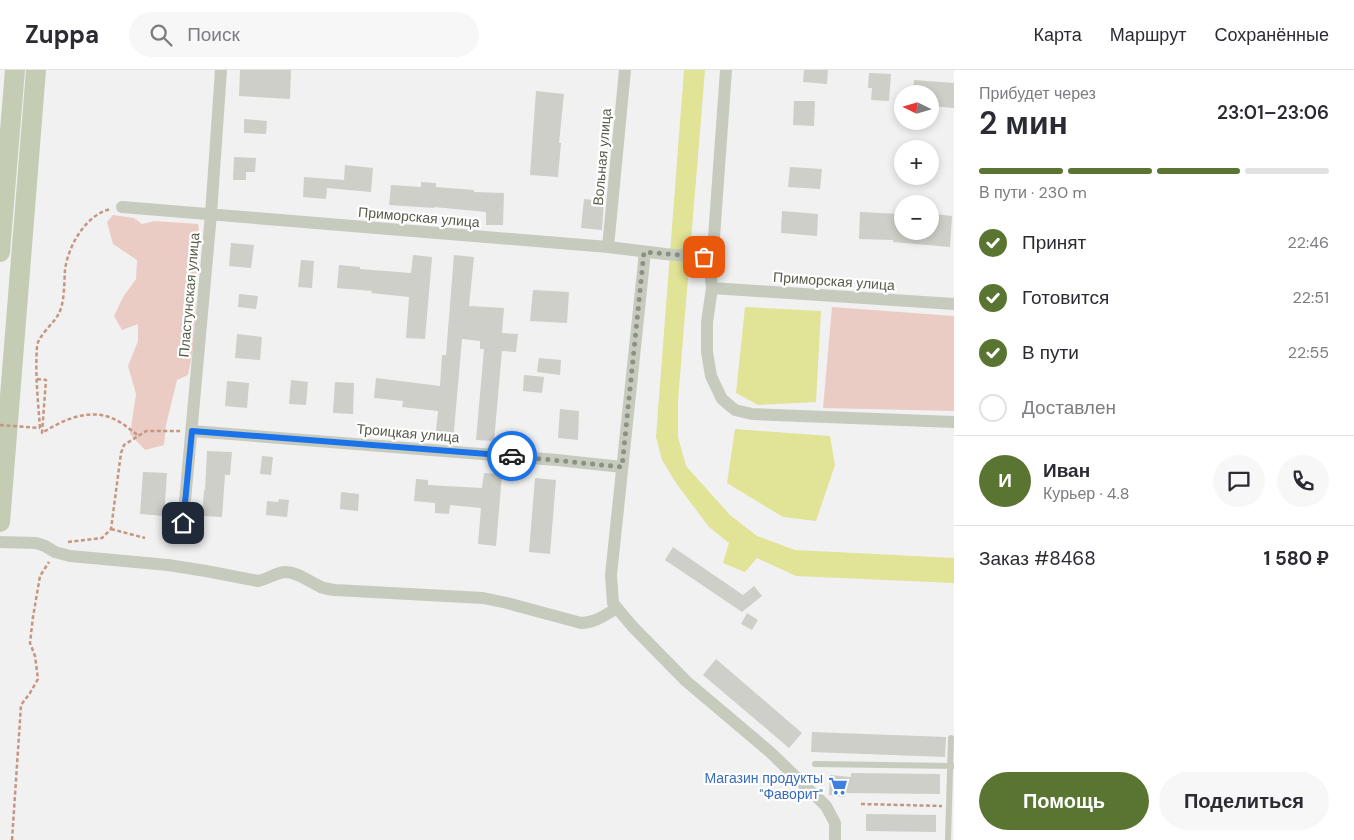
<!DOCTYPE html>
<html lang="ru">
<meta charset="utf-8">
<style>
body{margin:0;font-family:"DM Sans",sans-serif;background:#f7f7f7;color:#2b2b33;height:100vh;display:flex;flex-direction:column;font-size:19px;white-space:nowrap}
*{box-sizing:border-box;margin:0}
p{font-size:16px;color:#7c7c81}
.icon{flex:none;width:28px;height:28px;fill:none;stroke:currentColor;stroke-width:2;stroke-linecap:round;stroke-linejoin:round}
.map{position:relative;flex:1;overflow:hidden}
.drawer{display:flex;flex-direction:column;background:#fff;width:400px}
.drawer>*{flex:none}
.needle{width:32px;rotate:275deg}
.buttons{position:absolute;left:894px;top:15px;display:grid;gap:10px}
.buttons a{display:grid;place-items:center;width:45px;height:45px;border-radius:50%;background:#fff;box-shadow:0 2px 8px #0003;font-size:25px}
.pin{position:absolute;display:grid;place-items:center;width:42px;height:42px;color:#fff;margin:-21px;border-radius:10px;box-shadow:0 2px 8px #0006}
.courier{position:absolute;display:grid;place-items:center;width:50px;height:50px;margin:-25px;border:4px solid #1a73e8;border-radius:50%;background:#fff;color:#222;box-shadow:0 1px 6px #0007}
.overview em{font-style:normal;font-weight:600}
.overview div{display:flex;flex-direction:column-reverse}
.overview{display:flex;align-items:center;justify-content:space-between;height:85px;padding:0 25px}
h1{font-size:32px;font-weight:600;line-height:38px}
.bar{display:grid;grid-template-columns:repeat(4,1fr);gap:8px 5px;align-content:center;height:60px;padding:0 25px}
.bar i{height:6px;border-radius:4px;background:#e1e1e2}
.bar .on{background:#597531}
.bar p{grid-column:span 4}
.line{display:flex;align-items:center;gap:12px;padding:0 25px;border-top:1px solid #e1e1e2}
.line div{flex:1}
.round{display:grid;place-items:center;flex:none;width:52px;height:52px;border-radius:26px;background:#f7f7f7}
ol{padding:0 25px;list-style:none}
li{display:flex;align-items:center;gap:15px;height:55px}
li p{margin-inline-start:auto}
li .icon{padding:5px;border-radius:50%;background:#597531;color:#fff;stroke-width:4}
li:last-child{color:#7c7c81}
li i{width:28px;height:28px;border:2px solid #e1e1e2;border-radius:50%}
.primary-button{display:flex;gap:10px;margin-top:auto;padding:10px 25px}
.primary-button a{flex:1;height:58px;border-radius:30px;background:#597531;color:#fff;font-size:20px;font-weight:600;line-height:58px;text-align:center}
.primary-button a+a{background:#f7f7f7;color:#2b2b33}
header{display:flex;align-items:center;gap:30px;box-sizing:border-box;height:70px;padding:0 25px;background:#fff;border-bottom:1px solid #e1e1e2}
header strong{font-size:24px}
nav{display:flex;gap:28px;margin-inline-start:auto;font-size:18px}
.search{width:350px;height:45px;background:#f7f7f7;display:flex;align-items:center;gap:12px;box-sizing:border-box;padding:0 18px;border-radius:28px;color:#7c7c81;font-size:19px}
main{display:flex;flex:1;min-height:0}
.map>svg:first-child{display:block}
.green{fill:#ebccc4}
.water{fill:#e1e396}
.building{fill:#cdcfc8}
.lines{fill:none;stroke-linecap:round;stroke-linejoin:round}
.path{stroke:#c59680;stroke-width:2.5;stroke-dasharray:4 2.5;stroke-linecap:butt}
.lane{stroke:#c7cbbe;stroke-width:6}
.street{stroke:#c7cbbe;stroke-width:12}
.primary{stroke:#c4ccb3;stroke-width:20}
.path-bridge{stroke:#c59680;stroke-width:2.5;stroke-dasharray:4 2.5;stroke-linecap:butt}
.done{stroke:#8d9085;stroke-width:5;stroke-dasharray:0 9}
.route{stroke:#1a73e8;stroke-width:6}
.labels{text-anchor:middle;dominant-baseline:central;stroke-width:4.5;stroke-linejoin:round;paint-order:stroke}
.street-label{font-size:14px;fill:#575c4a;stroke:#fff}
.shop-label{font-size:14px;fill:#366cbe;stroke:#fff;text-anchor:end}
</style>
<header>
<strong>Zuppa</strong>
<div class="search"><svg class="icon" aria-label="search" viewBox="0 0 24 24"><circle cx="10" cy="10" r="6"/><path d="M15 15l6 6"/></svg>Поиск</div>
<nav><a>Карта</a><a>Маршрут</a><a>Сохранённые</a></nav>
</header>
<main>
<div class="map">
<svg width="954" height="770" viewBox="0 0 954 770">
<rect width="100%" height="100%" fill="#f1f1f2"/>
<path class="green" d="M113,145L134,148L142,154L154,151L198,154L201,172L197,200L194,275L188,305L177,310L166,355L164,375L145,380L130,364L136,324L128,296L138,271V254L122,260L114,246L123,227L136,209L137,190L113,174L107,152Z
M832,237L954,246V341L823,338Z"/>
<path class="water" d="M684,0H705L678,330V367L686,396L730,445L757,466L795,480L954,488V513L796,506L757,488L745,502L723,493L729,473L709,457L676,413L662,390L656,367Z
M745,237L821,241L816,332L758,335L736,323Z
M735,359L830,366L835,395L816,451L783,447L727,413Z"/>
<path class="building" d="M240,0H291L290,29L239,26Z
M804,0H828L827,14L803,12Z
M869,3L891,4L889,31L871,30L872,18H868Z
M914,10L954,13V38L930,36V24H913Z
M536,21L564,24L559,73H561L558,107L530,105Z
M794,31H815L814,56L793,55Z
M244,49L267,51L266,64L244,63Z
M234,87L256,88L255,102H246V110H233Z
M345,95L373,98L371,122L327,118L326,129L303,127L304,107L344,110Z
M790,97L822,99L820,119L788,117Z
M421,112L436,113V117L474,120V122L504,123L503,155H486V142L434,137V138L389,135L391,115L421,117Z
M584,129L604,131L602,160L581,158Z
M782,141L818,144L817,166L781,163Z
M860,142L902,144V161H933L934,144L952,146L950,177L893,172V170L859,169Z
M231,173L254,175L251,198L229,196Z
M413,185L432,187L425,269L406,268L409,227L371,223L372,221L337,218L339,195L360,197V199L411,203Z
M454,185L474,187L469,236L504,238L502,263L518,264L516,282L502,281L494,371L476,370L484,279H480V271L462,269L453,372L435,371L438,341L402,337L403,331L374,328L376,308L440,316L442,285H446Z
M301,190L314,191L312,218L298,217Z
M533,220L569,222L567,253L530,251Z
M239,224L258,226L256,239L238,237Z
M237,264L262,267L260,290L235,288Z
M539,288L561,290L560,305L537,302Z
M524,305L544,307L542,323L523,321Z
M291,310L308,312L306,335L289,334Z
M227,311L249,313L247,338L225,336Z
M335,312L354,313L353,344L333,343Z
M560,339L579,341L578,370L558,368Z
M207,381L232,382L230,405H225L222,447L202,446L204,420H205Z
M262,386L273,387L271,405L260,404Z
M143,402L167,403L164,446L140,444Z
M484,403L502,404L496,476L478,474L481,438L450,435L449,444L435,443V433L414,431L416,409L428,410V415L482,418Z
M535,408L556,410L550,484L529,482Z
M341,422L359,424L358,441L340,439Z
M279,429L289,430L287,447L266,445L267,431L278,432Z
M673,477L743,525L754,516L762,526L742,542L665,490Z
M747,543L758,550L752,560L741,554Z
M716,589L802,663L789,678L703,605Z
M812,662L946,667L945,687L811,682Z
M851,703L940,704V724L846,723L845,727L829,725L830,705L851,707Z
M866,744L936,745V762L866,761Z"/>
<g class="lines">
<path class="path" d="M37,309L46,310L42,363C64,349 91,337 116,350C124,354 132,361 139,366
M40,358C38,331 35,303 37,277C37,267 53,254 58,245C65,233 64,213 65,200C68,176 86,144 111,139
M111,459L145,468
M68,472L102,468L111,459L121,383L124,375L146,361H180
M861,734L942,736
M12,770L21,635L30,623L38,609L35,586L30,573L33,547L40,506L49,492"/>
<path class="lane" d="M815,694L954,696
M948,770L951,668"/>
<path class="street" d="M726,0L711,209L712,218L707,252V282L711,306L722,329L735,340L752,344L954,352
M122,137L608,177L665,184L714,188
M608,177L625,0
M645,182L611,505L613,533L617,538L632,556L686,611L770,682L826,736L835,753V770
M712,218L954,234
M192,361L557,390L622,397
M183,453L211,144L221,0
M0,472L36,473L45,476L55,482L70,486L168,495L206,501L258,511C268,509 275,503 285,502C298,502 308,511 319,516C324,519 329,519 335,520L483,528L507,533L581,553C595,553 605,545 617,538"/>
<path class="primary" d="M0,182L15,0
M0,452L36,0"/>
<path class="path-bridge" d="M0,355L40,358"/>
</g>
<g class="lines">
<path class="done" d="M512,386L622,397L644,182L704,187"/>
<path class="route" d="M183,453L192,361L512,386"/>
</g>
<defs>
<g id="supermarket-bare" transform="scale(1.5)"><path d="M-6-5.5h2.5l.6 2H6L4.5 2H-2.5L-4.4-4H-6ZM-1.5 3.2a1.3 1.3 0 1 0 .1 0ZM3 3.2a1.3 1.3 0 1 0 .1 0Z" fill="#3f7fe0" stroke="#fff" stroke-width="2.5" paint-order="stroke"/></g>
</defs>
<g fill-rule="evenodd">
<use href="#supermarket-bare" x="838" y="716"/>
</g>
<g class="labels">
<g class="street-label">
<text transform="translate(602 87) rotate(-85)">Вольная улица</text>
<text transform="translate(419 147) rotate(5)">Приморская улица</text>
<text transform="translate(834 211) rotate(4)">Приморская улица</text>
<text transform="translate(189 225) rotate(-85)">Пластунская улица</text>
<text transform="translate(408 363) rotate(5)">Троицкая улица</text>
</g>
<g class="shop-label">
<text x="823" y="708">Магазин продукты<tspan x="823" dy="16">"Фаворит"</tspan></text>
</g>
</g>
</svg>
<div class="buttons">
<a><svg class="needle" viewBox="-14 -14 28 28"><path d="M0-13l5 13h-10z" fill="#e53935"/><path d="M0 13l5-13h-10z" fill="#7c7c81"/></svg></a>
<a>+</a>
<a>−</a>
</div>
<div class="pin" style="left:704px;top:187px;background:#ea580c"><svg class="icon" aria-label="bag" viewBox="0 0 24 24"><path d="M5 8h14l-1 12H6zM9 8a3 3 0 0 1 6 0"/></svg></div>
<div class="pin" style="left:183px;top:453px;background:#1f2937"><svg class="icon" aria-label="home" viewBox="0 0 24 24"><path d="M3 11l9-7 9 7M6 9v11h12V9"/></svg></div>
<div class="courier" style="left:512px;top:386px"><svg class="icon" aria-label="car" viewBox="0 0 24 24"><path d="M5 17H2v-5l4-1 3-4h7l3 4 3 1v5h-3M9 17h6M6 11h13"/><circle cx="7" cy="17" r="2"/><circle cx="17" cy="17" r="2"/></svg></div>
</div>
<section class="drawer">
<div class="overview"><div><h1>2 мин</h1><p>Прибудет через</p></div><em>23:01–23:06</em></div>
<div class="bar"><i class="on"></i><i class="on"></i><i class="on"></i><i></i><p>В пути · 230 m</p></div>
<ol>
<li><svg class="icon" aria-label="check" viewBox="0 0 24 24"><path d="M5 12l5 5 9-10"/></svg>Принят<p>22:46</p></li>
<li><svg class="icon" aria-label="check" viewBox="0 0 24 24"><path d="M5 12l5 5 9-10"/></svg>Готовится<p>22:51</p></li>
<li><svg class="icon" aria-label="check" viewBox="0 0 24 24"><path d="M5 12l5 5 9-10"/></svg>В пути<p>22:55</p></li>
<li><i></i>Доставлен</li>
</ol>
<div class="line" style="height:90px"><b class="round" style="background:#597531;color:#fff">И</b><div><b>Иван</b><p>Курьер · 4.8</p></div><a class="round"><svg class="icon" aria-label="chat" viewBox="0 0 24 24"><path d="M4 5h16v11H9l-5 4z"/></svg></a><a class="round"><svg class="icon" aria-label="phone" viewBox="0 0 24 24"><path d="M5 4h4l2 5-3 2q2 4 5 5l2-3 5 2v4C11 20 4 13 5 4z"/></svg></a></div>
<div class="line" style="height:65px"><div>Заказ #8468</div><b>1 580 ₽</b></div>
<div class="primary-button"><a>Помощь</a><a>Поделиться</a></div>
</section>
</main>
